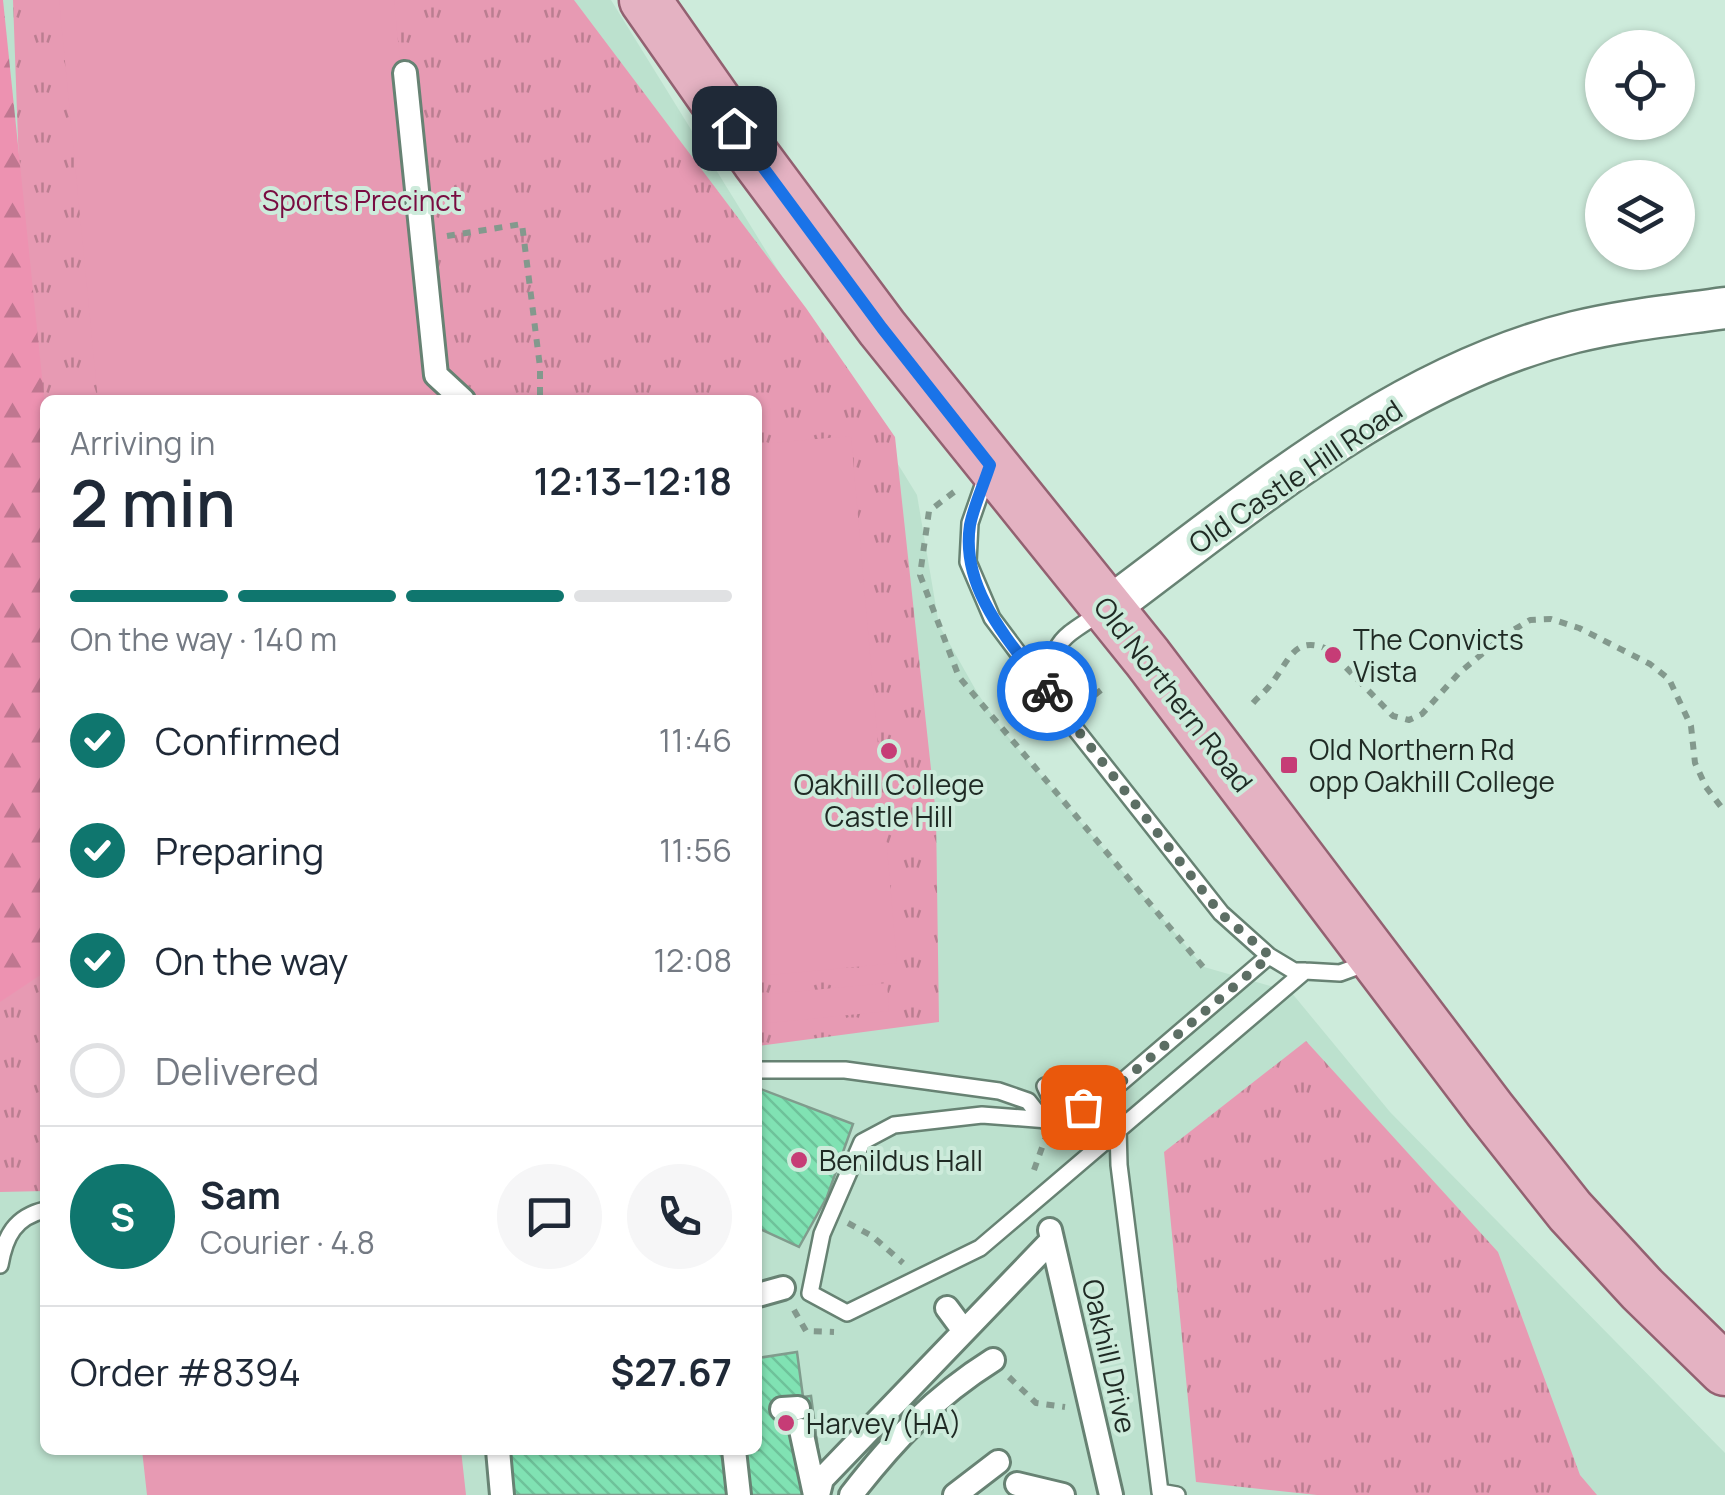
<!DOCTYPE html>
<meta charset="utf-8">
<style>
body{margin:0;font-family:Manrope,sans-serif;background:#f6f6f7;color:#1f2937;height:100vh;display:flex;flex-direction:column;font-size:38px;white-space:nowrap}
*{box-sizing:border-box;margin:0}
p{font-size:32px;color:#747a83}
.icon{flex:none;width:55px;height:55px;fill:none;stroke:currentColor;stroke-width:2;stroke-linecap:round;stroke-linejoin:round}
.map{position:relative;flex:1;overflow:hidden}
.panel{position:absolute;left:40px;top:395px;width:722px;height:1060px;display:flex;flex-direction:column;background:#fff;border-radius:15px;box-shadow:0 2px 8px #0004}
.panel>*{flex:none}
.fabs{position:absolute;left:1585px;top:30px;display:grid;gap:20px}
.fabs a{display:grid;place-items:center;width:110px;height:110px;border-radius:50%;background:#fff;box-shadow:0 2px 8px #0004;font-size:50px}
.pin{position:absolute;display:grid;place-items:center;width:85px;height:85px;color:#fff;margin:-42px;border-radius:20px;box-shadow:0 5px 15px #0006}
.courier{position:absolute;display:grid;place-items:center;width:100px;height:100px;margin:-50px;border:8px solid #1a73e8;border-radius:50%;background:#fff;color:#222;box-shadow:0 2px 12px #0007}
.headline em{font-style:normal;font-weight:600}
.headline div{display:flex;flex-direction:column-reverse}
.headline{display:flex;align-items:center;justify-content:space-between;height:170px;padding:0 30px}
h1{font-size:65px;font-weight:600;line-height:75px}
.bar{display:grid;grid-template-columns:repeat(4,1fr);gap:15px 10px;align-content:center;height:120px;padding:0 30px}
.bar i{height:12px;border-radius:8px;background:#e0e1e3}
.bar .on{background:#0f766e}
.bar p{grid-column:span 4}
.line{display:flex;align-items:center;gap:25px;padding:0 30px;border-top:2px solid #e0e1e3}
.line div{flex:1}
.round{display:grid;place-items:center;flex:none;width:105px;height:105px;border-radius:52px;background:#f6f6f7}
ol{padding:0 30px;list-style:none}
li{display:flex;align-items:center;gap:30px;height:110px}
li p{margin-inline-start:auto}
li .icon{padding:10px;border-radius:50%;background:#0f766e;color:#fff;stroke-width:4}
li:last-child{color:#747a83}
li i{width:55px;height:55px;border:5px solid #e0e1e3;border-radius:50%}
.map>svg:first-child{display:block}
.built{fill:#bce1ce;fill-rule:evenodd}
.grass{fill:url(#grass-tufts)}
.forest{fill:url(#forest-firs)}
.pitch{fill:#e79ab3}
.building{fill:url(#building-back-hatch);stroke:#809c8d;stroke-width:2.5}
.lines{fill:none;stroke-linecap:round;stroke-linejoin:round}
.service-casing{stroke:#678273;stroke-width:20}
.pedestrian-casing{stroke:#678273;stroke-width:28}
.tertiary-casing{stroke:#678273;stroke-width:45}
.primary-casing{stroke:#936171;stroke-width:55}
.path{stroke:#83998d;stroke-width:6;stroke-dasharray:8 8;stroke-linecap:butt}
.service{stroke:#fff;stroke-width:15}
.pedestrian{stroke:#fff;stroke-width:22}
.tertiary{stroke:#fff;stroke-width:40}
.primary{stroke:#e4b2c2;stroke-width:50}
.done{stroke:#5c6e64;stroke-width:10;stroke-dasharray:0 18}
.route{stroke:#1a73e8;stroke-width:12}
.poi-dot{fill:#c63c76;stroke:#cdebdb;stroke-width:4}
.labels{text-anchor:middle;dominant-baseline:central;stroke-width:8;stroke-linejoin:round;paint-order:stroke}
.park-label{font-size:28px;fill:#790c41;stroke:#cdebdb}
.street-label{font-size:28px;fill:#1f2a24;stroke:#cdebdb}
.poi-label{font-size:28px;fill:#1f2a24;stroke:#cdebdb;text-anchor:start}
</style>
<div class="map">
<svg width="1725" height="1495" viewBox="0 0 1725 1495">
<defs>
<pattern id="grass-tufts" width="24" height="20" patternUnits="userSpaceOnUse" patternTransform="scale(2.5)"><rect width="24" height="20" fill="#e79ab3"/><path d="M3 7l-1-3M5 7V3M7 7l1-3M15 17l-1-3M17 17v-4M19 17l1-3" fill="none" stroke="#bb7e91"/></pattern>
<pattern id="forest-firs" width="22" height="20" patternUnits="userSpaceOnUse" patternTransform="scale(2.5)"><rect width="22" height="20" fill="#ed92b1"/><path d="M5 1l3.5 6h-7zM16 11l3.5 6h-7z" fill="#bf7790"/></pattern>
<pattern id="building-back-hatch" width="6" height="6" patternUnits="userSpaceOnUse" patternTransform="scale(2.5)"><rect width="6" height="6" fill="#80e2b3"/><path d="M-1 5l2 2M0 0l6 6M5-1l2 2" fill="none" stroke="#6ec29a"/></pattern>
</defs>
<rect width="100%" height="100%" fill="#cdebdb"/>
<path class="built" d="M0,0H611L917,495L939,625L978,694L1003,731L1204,967L1291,992L1390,1112L1725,1453V1495H0ZM45,400H758V1450H45Z"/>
<path class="grass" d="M13,0H574L806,308L895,437L936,815L939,1022L758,1046V400H45V1191L0,1192V929L36,645Z
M1306,1041L1498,1252L1580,1475L1597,1495H1317L1196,1482L1164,1152Z"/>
<path class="forest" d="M0,0H3L45,406V972L0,1002Z"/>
<path class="pitch" d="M59,0H394L433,399L98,400Z
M851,436L897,963L758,976V444Z
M887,983L889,1011L758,1024V995Z
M142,1450H461L466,1495H147Z"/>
<path class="building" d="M758,1088L853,1124L827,1197L799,1247L758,1228Z
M797,1352L803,1397L811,1396L824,1495H744L740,1450H758V1358Z
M496,1450H724L729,1495H501Z"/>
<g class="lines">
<g class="service-casing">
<path id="service" d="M987,474L970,523L968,562L992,618L1066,717L1221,913L1269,956L1294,971H1305L1340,973L1370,962
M1059,704C1049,642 1052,644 1103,611
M1269,956L1103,1098L1048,1120L982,1115L894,1125L862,1142L822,1234L810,1293L847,1313L980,1248L1305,971
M758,1070H845L999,1091L1028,1101L1043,1120
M1045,1086L1059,1116
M1069,1087L1083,1107
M1118,1128L1119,1165L1160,1492L1177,1495
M0,1265C5,1236 15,1217 45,1210"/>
</g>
<g class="pedestrian-casing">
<path id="pedestrian" d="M405,73L436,375L463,400
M1050,1230L1111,1495
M758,1295L783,1288
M947,1308L964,1331
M782,1409L798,1408
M801,1430L815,1495
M498,1450L502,1495
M734,1450L739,1495
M1017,1484L1063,1495
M818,1495L822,1479L1052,1240
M851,1495C893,1441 934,1397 993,1360
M955,1495L998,1462"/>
</g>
<g class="tertiary-casing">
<path id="tertiary" d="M1108,608C1252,501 1397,376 1575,332C1624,320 1675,315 1725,308"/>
</g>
<g class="primary-casing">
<path id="primary" d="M645,0L757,160L882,328L1147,657L1490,1110L1570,1211L1642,1289L1725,1370"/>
</g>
<path class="path" d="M447,236L522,224L540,367V400
M954,492L929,511L920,575L959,677L1204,968
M1253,703C1259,696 1266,691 1271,684C1289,662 1294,633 1329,650L1393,716L1409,720L1422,714L1459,673L1505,635L1530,620L1551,619L1579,628L1650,664L1669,679L1691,726L1695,763L1706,787L1725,812
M1082,705L1105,687
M1034,1170L1045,1139
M848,1223L872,1236L903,1263
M794,1310L806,1331L834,1332
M1009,1377L1036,1403L1065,1407"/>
<use href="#service" class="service"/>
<use href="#pedestrian" class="pedestrian"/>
<use href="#tertiary" class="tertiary"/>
<use href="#primary" class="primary"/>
</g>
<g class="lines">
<path class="done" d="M1047,691L1220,913L1270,956L1103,1098L1083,1107"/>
<path class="route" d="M734,128L882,328L990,465C984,484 974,505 970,525C960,590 1011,643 1047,691"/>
</g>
<g class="poi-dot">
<circle cx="1333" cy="655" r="10"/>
<circle cx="889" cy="751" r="10"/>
<rect x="1279" y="755" width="20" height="20" rx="5"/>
<circle cx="799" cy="1160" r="10"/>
<circle cx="786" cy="1423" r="10"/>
</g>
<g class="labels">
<g class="park-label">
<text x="362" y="200">Sports Precinct</text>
</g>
<g class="street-label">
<text transform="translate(1295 476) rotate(-34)">Old Castle Hill Road</text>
<text transform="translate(1174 694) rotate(52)">Old Northern Road</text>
<text transform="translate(1110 1356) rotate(77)">Oakhill Drive</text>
</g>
<g class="poi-label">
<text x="1353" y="639">The Convicts<tspan x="1353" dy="32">Vista</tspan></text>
<text x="1309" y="749">Old Northern Rd<tspan x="1309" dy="32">opp Oakhill College</tspan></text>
<text x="889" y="784" text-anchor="middle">Oakhill College<tspan x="889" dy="32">Castle Hill</tspan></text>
<text x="819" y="1160">Benildus Hall</text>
<text x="806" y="1423">Harvey (HA)</text>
</g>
</g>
</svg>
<div class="fabs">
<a><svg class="icon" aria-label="locate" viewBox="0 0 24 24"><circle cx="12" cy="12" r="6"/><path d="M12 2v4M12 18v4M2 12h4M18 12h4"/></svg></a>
<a><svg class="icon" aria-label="layers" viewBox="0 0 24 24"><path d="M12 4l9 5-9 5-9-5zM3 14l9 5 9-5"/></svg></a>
</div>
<div class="pin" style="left:1083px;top:1107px;background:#ea580c"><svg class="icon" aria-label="bag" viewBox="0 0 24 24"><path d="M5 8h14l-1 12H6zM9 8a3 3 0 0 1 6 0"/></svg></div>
<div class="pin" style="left:734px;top:128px;background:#1f2937"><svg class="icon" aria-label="home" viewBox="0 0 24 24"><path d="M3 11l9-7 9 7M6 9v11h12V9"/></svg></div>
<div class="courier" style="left:1047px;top:691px"><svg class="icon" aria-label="bike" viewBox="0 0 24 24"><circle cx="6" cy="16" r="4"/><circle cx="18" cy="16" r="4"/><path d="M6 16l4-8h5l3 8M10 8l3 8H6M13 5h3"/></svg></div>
<section class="panel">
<div class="headline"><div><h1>2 min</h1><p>Arriving in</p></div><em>12:13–12:18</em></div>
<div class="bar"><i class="on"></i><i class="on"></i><i class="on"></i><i></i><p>On the way · 140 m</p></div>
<ol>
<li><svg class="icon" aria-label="check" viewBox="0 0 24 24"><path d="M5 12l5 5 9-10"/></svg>Confirmed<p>11:46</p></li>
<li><svg class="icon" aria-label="check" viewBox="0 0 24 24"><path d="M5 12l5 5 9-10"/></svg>Preparing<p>11:56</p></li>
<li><svg class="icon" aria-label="check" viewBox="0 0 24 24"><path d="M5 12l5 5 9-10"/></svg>On the way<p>12:08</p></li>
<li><i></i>Delivered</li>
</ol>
<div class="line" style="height:180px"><b class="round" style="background:#0f766e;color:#fff">S</b><div><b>Sam</b><p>Courier · 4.8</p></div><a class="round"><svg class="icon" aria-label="chat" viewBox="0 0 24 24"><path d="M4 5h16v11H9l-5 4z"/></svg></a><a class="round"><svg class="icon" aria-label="phone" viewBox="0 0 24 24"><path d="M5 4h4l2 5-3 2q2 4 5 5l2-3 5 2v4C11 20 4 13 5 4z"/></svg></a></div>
<div class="line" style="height:130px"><div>Order #8394</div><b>$27.67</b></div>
</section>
</div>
